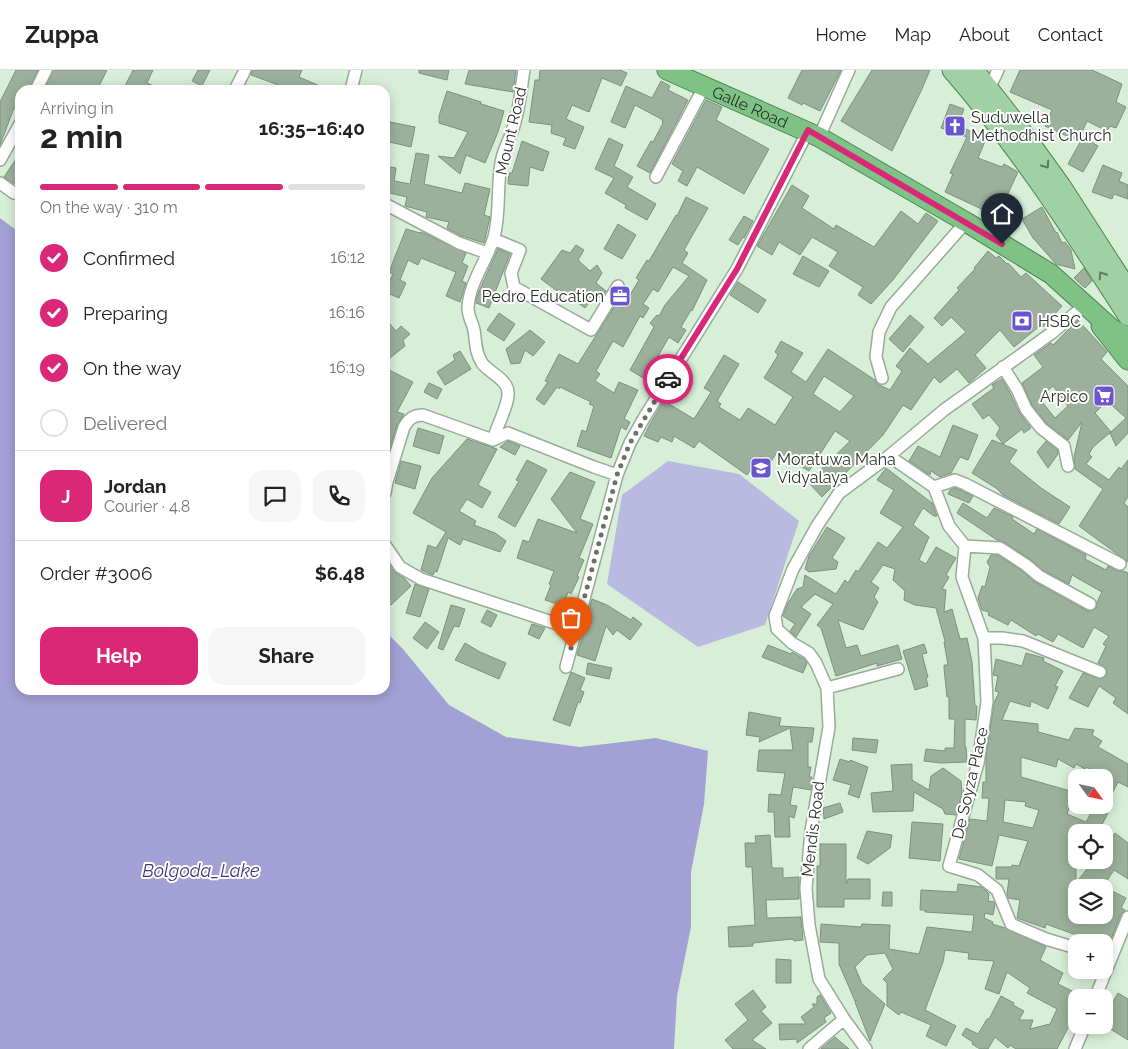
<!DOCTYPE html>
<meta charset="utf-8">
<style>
body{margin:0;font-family:Raleway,sans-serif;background:#f6f6f6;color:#222;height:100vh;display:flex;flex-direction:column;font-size:19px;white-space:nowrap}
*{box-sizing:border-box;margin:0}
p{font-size:16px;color:#767676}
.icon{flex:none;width:28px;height:28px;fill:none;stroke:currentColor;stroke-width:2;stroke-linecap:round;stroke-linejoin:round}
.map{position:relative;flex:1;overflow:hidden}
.side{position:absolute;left:15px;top:15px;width:375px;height:610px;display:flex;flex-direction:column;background:#fff;border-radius:15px;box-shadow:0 2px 12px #0003}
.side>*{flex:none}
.needle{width:32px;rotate:123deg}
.tools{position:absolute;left:1068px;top:699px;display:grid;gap:10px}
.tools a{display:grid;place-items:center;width:45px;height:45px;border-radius:10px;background:#fff;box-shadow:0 2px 12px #0003;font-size:25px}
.pin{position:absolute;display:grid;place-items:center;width:42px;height:42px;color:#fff;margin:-51px -21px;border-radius:50% 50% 50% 0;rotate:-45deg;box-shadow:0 0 5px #0007}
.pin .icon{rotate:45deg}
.courier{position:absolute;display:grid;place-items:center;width:50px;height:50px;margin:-25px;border:4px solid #db2777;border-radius:50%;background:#fff;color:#222;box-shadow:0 1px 6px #0007}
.headline em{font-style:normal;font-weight:700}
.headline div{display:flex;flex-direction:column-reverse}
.headline{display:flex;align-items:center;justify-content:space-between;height:85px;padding:0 25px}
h1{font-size:32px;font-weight:700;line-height:38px}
.bar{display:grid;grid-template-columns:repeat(4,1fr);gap:8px 5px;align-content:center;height:60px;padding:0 25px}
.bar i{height:6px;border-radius:4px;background:#e0e0e0}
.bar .active{background:#db2777}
.bar p{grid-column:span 4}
.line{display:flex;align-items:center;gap:12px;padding:0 25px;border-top:1px solid #e0e0e0}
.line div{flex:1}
.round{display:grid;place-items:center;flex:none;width:52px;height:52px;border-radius:15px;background:#f6f6f6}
ol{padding:0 25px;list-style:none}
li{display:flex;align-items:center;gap:15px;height:55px}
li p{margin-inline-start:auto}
li .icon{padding:5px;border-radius:50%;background:#db2777;color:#fff;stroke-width:4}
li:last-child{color:#767676}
li i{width:28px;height:28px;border:2px solid #e0e0e0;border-radius:50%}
.action{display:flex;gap:10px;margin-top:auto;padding:10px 25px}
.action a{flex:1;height:58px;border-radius:15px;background:#db2777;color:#fff;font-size:20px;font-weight:700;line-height:58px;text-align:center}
.action a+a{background:#f6f6f6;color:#222}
header{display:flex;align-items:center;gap:30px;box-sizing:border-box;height:70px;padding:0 25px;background:#fff;border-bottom:1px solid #e0e0e0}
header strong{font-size:24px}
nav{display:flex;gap:28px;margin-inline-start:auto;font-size:18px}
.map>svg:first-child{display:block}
.green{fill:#bab9df}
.water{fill:#a3a0d5}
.building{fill:#9bb19b;stroke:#7d927d;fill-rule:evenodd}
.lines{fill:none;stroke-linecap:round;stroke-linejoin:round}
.minor-casing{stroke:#96ac97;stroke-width:14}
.primary-casing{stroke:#4c8551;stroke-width:21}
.trunk-casing{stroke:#4c8551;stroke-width:21}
.minor{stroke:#fff;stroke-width:11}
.primary{stroke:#9fd1a4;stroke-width:19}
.trunk{stroke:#7fc286;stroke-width:19}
.oneway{stroke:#5e7a60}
.done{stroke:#667466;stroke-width:5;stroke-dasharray:0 9}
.route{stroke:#db2777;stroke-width:6}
.labels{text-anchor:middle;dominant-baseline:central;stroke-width:4;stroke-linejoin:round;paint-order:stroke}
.street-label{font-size:16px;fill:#293229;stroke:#fff}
.poi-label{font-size:16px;fill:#293229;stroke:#fff;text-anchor:start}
.water-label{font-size:18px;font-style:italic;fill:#423a7a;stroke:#fff}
</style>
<header>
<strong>Zuppa</strong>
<nav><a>Home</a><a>Map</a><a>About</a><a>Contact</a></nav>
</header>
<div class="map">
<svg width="1128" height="979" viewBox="0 0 1128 979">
<rect width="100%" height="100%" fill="#d7eed7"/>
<path class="green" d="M668,391L739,404L799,451L765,555L698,577L607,514L622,425Z"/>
<path class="water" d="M0,148L20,163V620H385V561L402,578L449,635L506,667L580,677L656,668L708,681L704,734L691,802V857L677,926L674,979H0Z"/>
<path class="building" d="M16,0H38L29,20H20V41L14,38L0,75V32Z
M53,0H107L97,20H44Z
M133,0H153L147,13L163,20H123Z
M198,0H210L202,16L192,11Z
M252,0H302L299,7L329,20H292L251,5Z
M419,0H449L447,10L419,3Z
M469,0H516L513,22L465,14Z
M540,0H620L627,3L621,16L602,8L589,42L572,35L566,49L584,57L575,79L563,75L566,68L551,63L552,55L529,52L535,10H539Z
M802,0H841L820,41L803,33L802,35L788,28Z
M872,0H930L921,21L892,81L841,51Z
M1020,0H1092L1122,14L1116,32L1126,37L1116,58L1110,56L1107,61L1087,51L1078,71L1045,56L1052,40L1010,22Z
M661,11L670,16L668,20L688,30L650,103L637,96L651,71L653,72L663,53L662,52L663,50L635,35L625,58L611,52L626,16L652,28Z
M447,21L481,32V34L504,41L498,62L485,93L466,85L460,104L438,86L454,88L468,62L439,53V46Z
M706,30L722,37L716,50L769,79L744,124L697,97L687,116L678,111L683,101L672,94Z
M950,34L964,39L958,55L986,69L978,88L1002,97L1004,94L1018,102L1005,130L994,124L986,141L945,122L953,104L950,103L967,67L941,58Z
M385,51L415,57L411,77L385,71Z
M1083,67L1098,76L1083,102L1068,94Z
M609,68L623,75L614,96L633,107L627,117L656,134L647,150L625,138L626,135L605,123L614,108L595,99Z
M522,71L549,82L543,101L530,97L528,116L508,114L509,103H512Z
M20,83V110L17,115L4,107Z
M416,83L429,85L424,114L462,123L465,113L490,119L484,145L490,147L484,173L462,166L447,158L449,152L426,147L427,142L405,136L407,127L385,122V96L396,98L394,111L410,114Z
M1103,95L1122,103L1119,111L1128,115V129L1114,124L1112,129L1092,122Z
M792,115L809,126L802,138L834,159L836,155L874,177L901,141L918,154L926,143L938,151L892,211L871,234L858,225L863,217L829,196L838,182L812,167L800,185L779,172L772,185L757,176Z
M686,127L708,138L684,180L688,183L682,193L707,210L692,241L691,240L681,257L686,260L678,273L669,267L657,288L663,292L650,312L630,300L654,257L650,253L657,245L659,246L665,235L689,206L673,197L658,222L653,219L643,234L649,238L643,248L640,246L623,277L613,271L596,301L600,304L595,311L614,323L619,312L638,320L624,349L630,352L626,360L621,357L611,388L577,376L582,360L586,362L594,336L589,334L591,332L560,317L559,319L557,317L544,335L536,329L548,312L545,311L559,284L578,294L616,234L622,238L639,210L636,208L647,190L649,191L676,145L677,146Z
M1042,137L1056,163L1057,162L1062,173L1065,172L1071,180L1075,199L1056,194L1033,168L1022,149Z
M744,146L753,151L744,168L743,167L738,175L729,170Z
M618,154L636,165L622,189L604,179Z
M406,159L420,163L421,162L466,183L462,193L468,196L462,211L466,213L460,232L446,226L456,202L421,188L418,195L408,190L400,210L406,213L399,228L385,222L393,204L389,202Z
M576,175L584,180L578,190L590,201L597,195L602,203L596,213L606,221L602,228L595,225L585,238L559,219L557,221L541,209L562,180L570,183Z
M498,179L510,184L489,238L476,233V230L480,219Z
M988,181L996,188L999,186L1007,194L1008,193L1021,207L1026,203L1062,236L1043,257L1041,255L1014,277L1000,260L975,285L986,298L969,313L957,299L940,313L934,307L911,340L903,335L883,365L822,427L808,412L850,371L835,361L809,401L777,382L770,393L760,386L747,405L699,371L694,378L674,366L672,372L661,367L658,372L644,366L651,352L664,331L694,349L711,322L704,318L724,285L739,294L717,331L721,334L719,337L740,350L748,338L775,355L793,327L764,308L778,285L775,282L781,271L803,283L791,302L806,312L828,279L875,310L877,314L890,320L902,301L896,296L910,278L928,294L966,262L951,247L942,256L934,248L959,220L957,218L975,199L974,198ZM824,306L854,326L840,342L813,324Z
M803,186L829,201L819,217L793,204Z
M1084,198L1092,211L1085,218L1074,208Z
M738,212L766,230L758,243L730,225Z
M499,243L515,254L504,271L487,260Z
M910,245L924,257L903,282L889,269Z
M385,248L396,261L401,256L410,264L403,270L405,276L385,292Z
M1078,250L1107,282L1101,289L1128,316V363L1116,376L1110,363L1126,348L1107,331L1095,343L1111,362L1093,377L1089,384L1092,387L1086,394L1109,410L1119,397L1121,399L1128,390V427L1124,433L1128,437V492L1079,456L1103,419L1075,399L1074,387L1082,352L1068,370L1046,353L1032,335L1022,313L1043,297L1034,285L1051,273L1053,275ZM1053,316L1068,336L1055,348L1039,328Z
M530,260L545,272L533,286L525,280L520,293L511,294L506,279Z
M460,281L471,299L445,315L437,302L455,290L453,285Z
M385,298L413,312L397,342L404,344L397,355L385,393Z
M1002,309L1010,323L1019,342L1031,358L1024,363L1022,359L1003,374L996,365L1000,358L989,345L983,349L972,334L994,318L992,315Z
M429,313L442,319L437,329L424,322Z
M953,355L978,365L968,390L960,387L951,403L940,407L931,401L930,405L909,391L918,376L940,387Z
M418,358L444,366L439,384L413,376Z
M467,369L497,379L478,415L491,422L482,438L467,429L459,441L476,451L474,455L495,463L506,471L500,482L463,469L460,475L448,468L437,502L435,501L433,505L421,500L428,475L436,478L446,462L413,443L432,408Z
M992,370L1017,380L1009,392L1041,418L1070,437L1059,454L1003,425L996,418L972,403Z
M508,371L520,376L515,385L500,377Z
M1046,371L1057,380L1058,384L1048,398L1037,382Z
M527,390L547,400L515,457L498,447L519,411L516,410Z
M401,391L421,396L415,419L395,413Z
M886,398L932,433L937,446H934L923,438L913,455L929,467L919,490L926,494L936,477L956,488L946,505L949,507L942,519L946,520L944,542L952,539L960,569L967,568L972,592L975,636H977L976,650L965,649V677H966L967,692L941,693L924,691L926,679L945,681V678H954L955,649H949V627H947L944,598V595H948L944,572L945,571L936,538L915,535L904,530L905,521L893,510L895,499L883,495L871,512L879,518L874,527L878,532L863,560L838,550L846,578L857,575L861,586L898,575L902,589L877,596V593L836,606L821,558L817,555L833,534L815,524L801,537L811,544L796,567L790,561L795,554L783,546L788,533L797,519L803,517L805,505L836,524L845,510L848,513L856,500L858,502L878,472L887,478L903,457L880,443L894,420L877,410Z
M570,402L595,412L580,449L593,454L579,488L584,490L577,506L579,507L571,524L568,522L563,536L545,530L551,515L549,514L554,501L517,488L523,470L529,472L538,449L577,463L551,429Z
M955,418L973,426L969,433L948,424L950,420Z
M963,433L987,448L994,438L1013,447L1012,449L1034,464L1037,459L1086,485L1085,489L1106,500L1108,496L1117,501H1123L1128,503V644L1113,633L1116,628L1099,616L1088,637L1069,628L1083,603L1101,609L1107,605L1106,598L1098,593L1106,576L1103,574L1109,566L1094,557L1083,578L1058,564L1053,572L1038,564L1036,566L1011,550L1008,555L988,545L989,542L982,540L978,528L982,516L985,517L990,497L987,492L991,485H998L1022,501L1035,512L1087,541H1091L1096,538L1097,532L1102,522L1072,505L1069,514L1043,500L1030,489L1004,472L997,470L957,443Z
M827,457L845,468L832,488L838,492L836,499L809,502L805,499L809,486Z
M385,488L394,502L404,508L411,516L391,535L385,529Z
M415,514L429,519L420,547L406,543Z
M592,529L607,535L631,550L633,547L642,554L630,570L617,560L613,565L606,556L595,591L577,585L588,548H587Z
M451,535L465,539L459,557L454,556L443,580L438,578Z
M487,540L497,545L491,557L481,552Z
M425,552L439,562L427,579L413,568Z
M532,554L545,558L539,569L528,564Z
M465,573L480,582L506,593L499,609L455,590Z
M924,574L927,583L922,584L928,607L926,608L928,616L915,620L903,581Z
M768,575L791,584L792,582L804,589L807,593L803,603L762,587Z
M1026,583L1044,588L1043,591L1063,601L1055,616L1058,617L1048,639L1031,631L1030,637L1010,631L1002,650L1038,654V662L1069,670L1075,658L1094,660L1092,665L1102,671L1098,677L1128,694V717L1118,712L1104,739V707L1086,697L1085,699L1076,694L1074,698L1058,689L1056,697L1021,687V707L1074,722L1067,744L1086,752L1095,736L1108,743L1098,762H1076V813L1094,790H1104V777L1115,763L1128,773V809L1114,800L1102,818H1076V845H1087L1097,849L1099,845H1104V817L1126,828L1121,838L1125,840L1121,844L1104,887V872H1081L1077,871L1079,866L1046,854L1045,858L1017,848L1020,830L1008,828L1007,823L1009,809H996V797H1012V795L1019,796L1028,771L999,765L992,796L959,789L970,749L987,751L989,728H982L983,712H986V687L994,633L999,622L995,621L998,606L993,605L996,589L1022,596ZM1005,730L1026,732L1025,736L1039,740L1033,758L1003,752Z
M588,593L612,598L609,609L586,604Z
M571,602L585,608L580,620L584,622L580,633L578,632L570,656L553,650Z
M749,642L781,648L779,656L814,658L812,672H808V697H811L809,707H812L811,720L793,717L790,735L797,736L794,748L789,746L790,767H775L774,742H768L769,724L781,725L785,703L757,701L759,680H793L790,658L759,672L760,667L746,665Z
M853,668L878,670L876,683L852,680Z
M840,689L850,692V690L868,697L859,728L848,724L851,715L833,710Z
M912,694V710L929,720L931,706L943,698L961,711L962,723L956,745L945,744L943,739L914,722L913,741L873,742L871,723L893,721L891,695Z
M840,733L843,742L824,749L823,738Z
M912,752L943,754L940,791L909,788Z
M867,761L892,765L890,778L868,794L857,788Z
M770,765L772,798H783V808L799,807V829L766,830L767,848L801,847L803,870L794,871L793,869L772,871L753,873V876L729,877L728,857L755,855L752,797H746L745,773H756L755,766Z
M820,774H846V814L848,809H870V829H844V837H817V796H820Z
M958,814L982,817L989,824L988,831L994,832L995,834L993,845L985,843L984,848L993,852L992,854L1005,858L1046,877L1040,890L1063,903L1058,914L1076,923V956L1075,959L1069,956L1057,979H1016L1010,975L1008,978L995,967L988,979H980L972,974L973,972L962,965L966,958L978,964L987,949H989L1001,926L1014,933L1013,935L1024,941L1019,950H1033L1030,959L1050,954L1057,939L1027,923L1030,918L1007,902L999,924L985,919L994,891L968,889L969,883L945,880L943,892L925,940L956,956L946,976L926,966L931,955L901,942L899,945L887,936V913L883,909L893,899L885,883L867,885L855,897L862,914L885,934L870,971L855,932L856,930L855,931L839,894V873L820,872L821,854L861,857L862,854L890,855L889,879L919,884L927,857L972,862L974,845L925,842V840H920L921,820L957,822Z
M883,822H892V836H882Z
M776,889L791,890V913H776Z
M753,920L766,937L761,941L772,953L752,970L766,979H733L725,970L748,950L735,934Z
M1118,923L1128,929V970L1104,955L1113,939L1110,937Z
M820,925L831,943L824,948L826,952L797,973V969L780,970L779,954H806L801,947L814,937L812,934H817V927Z
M835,967L849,979H821Z"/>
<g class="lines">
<g class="minor-casing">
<path id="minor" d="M36,20L46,0
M235,20L245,0
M351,20L356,0
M987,23L998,0
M819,67L849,0
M0,90L20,54
M656,107L704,17
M0,113L14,123L20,124
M385,134L459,173L487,183
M493,169L520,180L511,203L514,217L591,260L618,216
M1003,297L1017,319L1026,339L1041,358L1064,376L1068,396
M882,308L876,287L879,262L891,237L966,152
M493,370C496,358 509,334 508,323C508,309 489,303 482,293C475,282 476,272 474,260C472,252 468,246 468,238C469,213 487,191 494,167C501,141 496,114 502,88C505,76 512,65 515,52C520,35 521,18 524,0
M889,386L934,417L949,456L965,476L962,507L984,568L987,632L978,693L949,796L978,805L997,820L1011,854L1046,869L1076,878
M934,417L955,410L965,414L1120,494
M385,423L387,412L404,357C409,349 413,345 423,345L493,370L508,363L594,397L617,405
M385,475L400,497L421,509L576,560
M965,476L1000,478L1026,495L1039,506L1090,534
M984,568H1002L1023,571L1100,602
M566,597L617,405L630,373L644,348L737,199L808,61
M827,618L898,599
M1095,928L1128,847
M809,979L844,949
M866,979L844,949L819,909L809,855L806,818L811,761L829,657L827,618L816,593L809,583L792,573L777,559L775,546L793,499L817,456L839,423L889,386L944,340L1053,262L1085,235
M1075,979L1085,955"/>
</g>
<g class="primary-casing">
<path id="primary" d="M952,0C1019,77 1073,161 1128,246
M974,0L1017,55L1061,116L1128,220"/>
</g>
<g class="trunk-casing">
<g id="trunk">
<path id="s1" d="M667,0L819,67L966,152L1051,204L1112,259L1128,267"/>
<path d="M1101,256L1128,290"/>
</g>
</g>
<use href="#minor" class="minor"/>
<use href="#primary" class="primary"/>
<use href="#trunk" class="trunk"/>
</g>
<defs><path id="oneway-chevron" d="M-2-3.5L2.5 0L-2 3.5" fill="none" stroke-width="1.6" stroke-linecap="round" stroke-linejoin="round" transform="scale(1.25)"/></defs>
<g class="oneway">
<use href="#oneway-chevron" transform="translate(1046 95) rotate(55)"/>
<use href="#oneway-chevron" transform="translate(1102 205) rotate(-123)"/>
</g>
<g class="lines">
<path class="done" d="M571,578L617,405L630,373L668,309"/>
<path class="route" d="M668,309L737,199L808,60L1002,174"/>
</g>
<defs>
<g id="church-square" transform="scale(1.125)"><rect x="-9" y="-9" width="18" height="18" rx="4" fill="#6b55cf" stroke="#fff"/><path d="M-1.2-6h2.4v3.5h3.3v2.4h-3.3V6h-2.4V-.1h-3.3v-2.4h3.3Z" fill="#fff"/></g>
<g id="office-square" transform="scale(1.125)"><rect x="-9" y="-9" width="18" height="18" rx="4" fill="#6b55cf" stroke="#fff"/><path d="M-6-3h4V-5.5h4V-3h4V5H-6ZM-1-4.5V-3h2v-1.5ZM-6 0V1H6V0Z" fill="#fff"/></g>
<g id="bank-square" transform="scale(1.125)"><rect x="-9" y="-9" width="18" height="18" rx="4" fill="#6b55cf" stroke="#fff"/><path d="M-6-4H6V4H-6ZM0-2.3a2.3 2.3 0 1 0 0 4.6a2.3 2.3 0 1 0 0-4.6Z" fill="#fff"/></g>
<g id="supermarket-square" transform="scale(1.125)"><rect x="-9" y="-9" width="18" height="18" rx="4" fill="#6b55cf" stroke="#fff"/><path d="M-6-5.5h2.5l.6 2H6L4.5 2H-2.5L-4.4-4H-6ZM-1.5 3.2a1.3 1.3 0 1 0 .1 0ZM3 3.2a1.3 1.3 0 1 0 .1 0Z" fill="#fff"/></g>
<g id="school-square" transform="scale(1.125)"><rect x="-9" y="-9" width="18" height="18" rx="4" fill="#6b55cf" stroke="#fff"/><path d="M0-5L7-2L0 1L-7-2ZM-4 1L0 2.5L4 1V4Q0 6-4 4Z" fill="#fff"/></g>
</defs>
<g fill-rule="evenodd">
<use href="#church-square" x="955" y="56"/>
<use href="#office-square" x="620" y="226"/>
<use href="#bank-square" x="1022" y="251"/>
<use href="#supermarket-square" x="1104" y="326"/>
<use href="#school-square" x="761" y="398"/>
</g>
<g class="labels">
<g class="street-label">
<text stroke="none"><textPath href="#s1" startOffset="91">Galle Road</textPath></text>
<text transform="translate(511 61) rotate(-77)">Mount Road</text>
<text transform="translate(970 713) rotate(-77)">De Soyza Place</text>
<text transform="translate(813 759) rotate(-83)">Mendis Road</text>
</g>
<g class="poi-label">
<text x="971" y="47">Suduwella<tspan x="971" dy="18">Methodhist Church</tspan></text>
<text x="604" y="226" text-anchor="end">Pedro Education</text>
<text x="1038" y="251">HSBC</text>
<text x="1088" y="326" text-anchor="end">Arpico</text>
<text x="777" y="389">Moratuwa Maha<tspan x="777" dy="18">Vidyalaya</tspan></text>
</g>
<g class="water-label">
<text x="201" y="800">Bolgoda_Lake</text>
</g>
</g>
</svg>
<div class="tools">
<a><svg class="needle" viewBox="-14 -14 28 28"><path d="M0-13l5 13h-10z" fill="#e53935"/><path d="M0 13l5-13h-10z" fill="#767676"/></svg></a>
<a><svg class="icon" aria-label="locate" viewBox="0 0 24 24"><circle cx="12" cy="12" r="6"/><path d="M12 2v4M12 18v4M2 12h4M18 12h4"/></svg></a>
<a><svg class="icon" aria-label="layers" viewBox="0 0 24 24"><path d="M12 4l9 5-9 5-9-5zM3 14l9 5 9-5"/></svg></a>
<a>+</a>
<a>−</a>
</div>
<div class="pin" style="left:571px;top:578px;background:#ea580c"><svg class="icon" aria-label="bag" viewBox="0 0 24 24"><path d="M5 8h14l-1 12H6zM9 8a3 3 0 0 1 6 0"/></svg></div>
<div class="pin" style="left:1002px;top:174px;background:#1f2937"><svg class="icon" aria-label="home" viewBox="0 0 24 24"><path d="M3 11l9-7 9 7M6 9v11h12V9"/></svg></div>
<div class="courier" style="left:668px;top:309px"><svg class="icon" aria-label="car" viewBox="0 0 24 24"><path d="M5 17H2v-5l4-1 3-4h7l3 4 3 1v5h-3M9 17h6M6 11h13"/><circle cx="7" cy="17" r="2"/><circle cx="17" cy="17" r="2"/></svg></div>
<section class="side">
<div class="headline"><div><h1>2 min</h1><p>Arriving in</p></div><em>16:35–16:40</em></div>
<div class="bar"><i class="active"></i><i class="active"></i><i class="active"></i><i></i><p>On the way · 310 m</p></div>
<ol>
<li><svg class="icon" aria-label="check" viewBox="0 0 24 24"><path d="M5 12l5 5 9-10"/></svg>Confirmed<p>16:12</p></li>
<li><svg class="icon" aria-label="check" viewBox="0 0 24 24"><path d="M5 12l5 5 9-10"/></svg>Preparing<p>16:16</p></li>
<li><svg class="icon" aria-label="check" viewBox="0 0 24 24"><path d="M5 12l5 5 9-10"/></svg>On the way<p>16:19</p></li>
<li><i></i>Delivered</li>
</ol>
<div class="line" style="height:90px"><b class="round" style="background:#db2777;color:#fff">J</b><div><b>Jordan</b><p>Courier · 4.8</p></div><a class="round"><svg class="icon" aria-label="chat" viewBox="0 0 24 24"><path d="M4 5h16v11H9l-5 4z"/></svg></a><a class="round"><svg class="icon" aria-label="phone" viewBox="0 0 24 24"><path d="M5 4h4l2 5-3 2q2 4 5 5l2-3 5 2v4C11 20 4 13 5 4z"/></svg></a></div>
<div class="line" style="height:65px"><div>Order #3006</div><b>$6.48</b></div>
<div class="action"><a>Help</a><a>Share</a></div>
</section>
</div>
